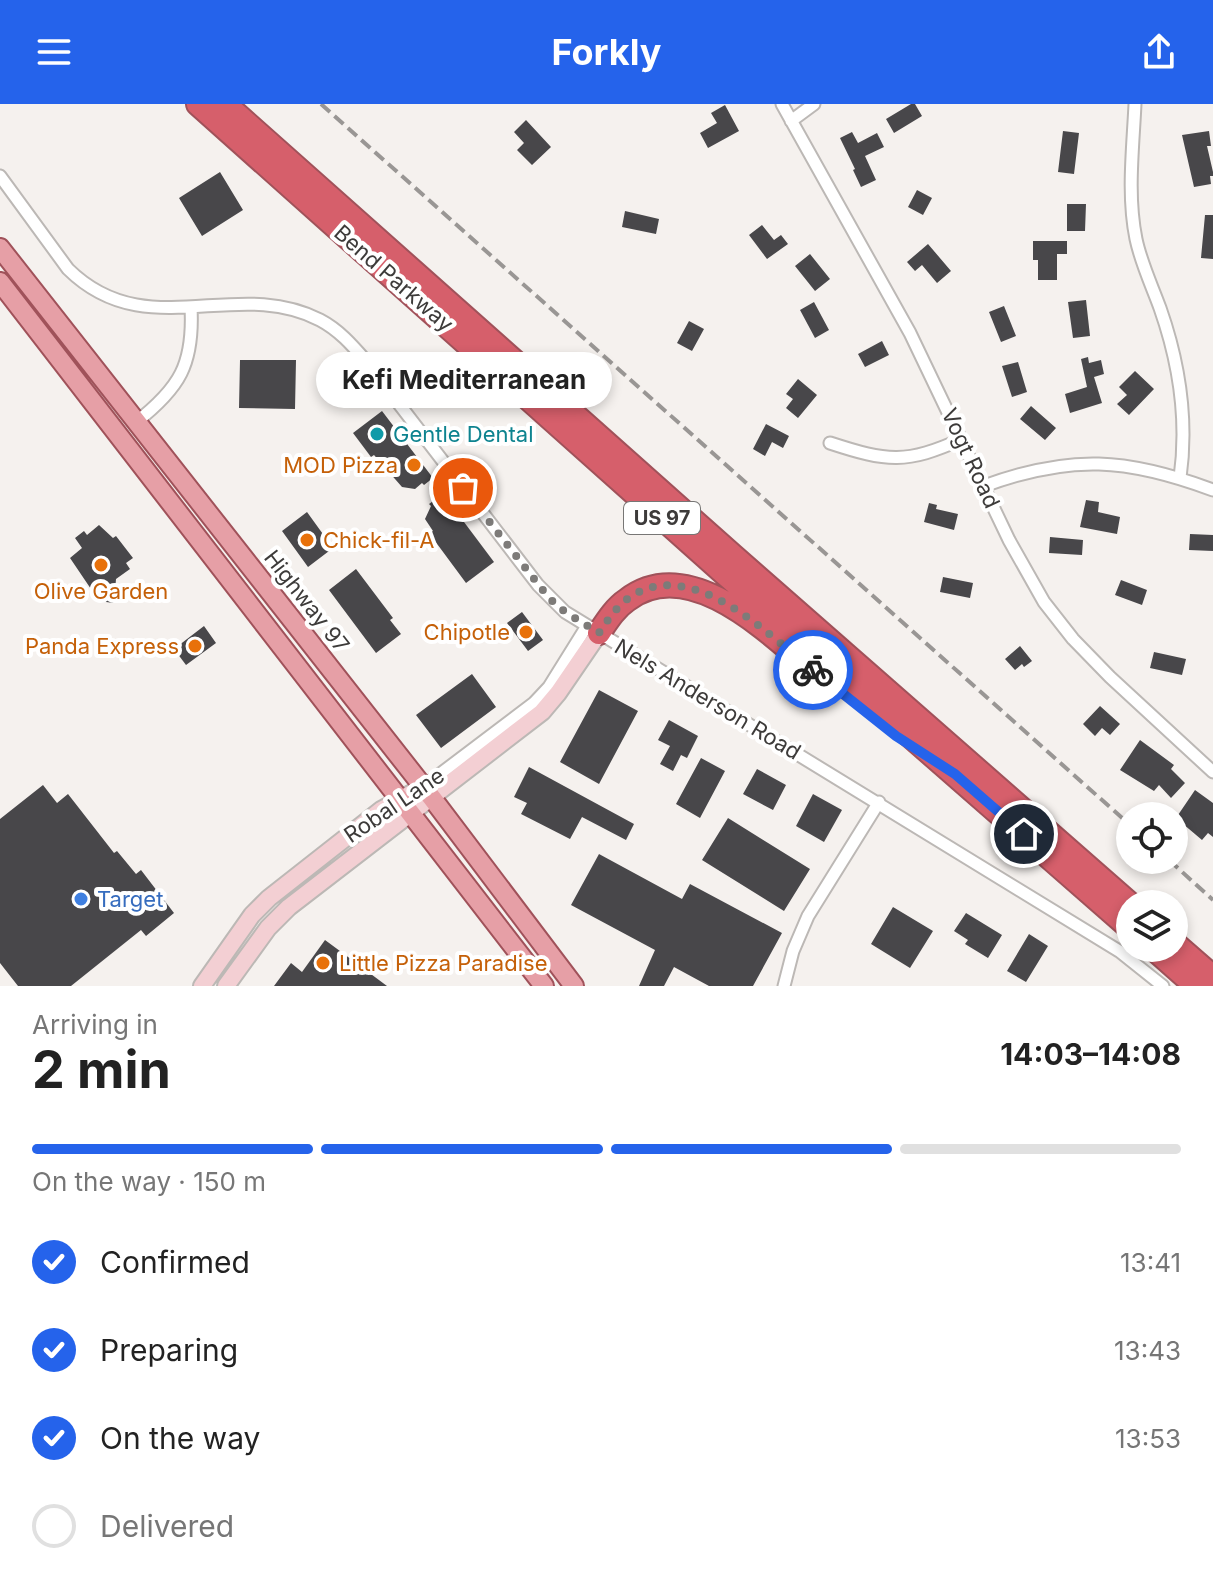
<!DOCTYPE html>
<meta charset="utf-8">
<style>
body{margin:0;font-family:Inter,sans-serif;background:#f2f2f2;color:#222;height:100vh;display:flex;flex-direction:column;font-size:30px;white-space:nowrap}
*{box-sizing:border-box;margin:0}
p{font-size:26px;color:#767676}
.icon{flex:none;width:44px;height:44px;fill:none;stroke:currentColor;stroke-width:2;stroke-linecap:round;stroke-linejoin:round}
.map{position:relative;height:882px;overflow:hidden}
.sheet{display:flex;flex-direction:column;background:#fff;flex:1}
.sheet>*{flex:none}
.controls{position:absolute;left:1116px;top:698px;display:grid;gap:16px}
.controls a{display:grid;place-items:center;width:72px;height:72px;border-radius:50%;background:#fff;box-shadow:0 4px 12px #0003;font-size:40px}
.pin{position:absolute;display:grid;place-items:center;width:68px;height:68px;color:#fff;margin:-34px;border:4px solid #fff;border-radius:50%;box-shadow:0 2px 8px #0007}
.courier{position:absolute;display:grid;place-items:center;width:80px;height:80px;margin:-40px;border:6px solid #2563eb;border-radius:50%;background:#fff;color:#222;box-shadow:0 2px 10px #0007}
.bubble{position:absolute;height:56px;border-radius:28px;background:#fff;box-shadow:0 4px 12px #0003;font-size:26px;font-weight:700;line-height:56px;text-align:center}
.headline em{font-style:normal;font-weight:700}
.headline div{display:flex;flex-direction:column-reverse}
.headline{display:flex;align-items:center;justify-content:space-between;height:136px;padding:0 32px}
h1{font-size:52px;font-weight:700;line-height:60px}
.bar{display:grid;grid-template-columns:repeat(4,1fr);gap:12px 8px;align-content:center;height:96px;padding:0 32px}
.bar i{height:10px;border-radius:6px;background:#e0e0e0}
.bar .selected{background:#2563eb}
.bar p{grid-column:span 4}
ol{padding:0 32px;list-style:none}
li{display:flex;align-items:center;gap:24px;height:88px}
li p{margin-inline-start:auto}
li .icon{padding:8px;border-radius:50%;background:#2563eb;color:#fff;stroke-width:4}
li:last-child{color:#767676}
li i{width:44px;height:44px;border:4px solid #e0e0e0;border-radius:50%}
header{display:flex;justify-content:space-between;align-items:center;height:104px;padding:0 32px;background:#2563eb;color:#fff;font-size:36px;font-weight:700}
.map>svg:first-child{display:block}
.building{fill:#48474a}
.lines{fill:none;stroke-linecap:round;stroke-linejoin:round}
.street-casing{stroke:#bcb8b5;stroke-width:15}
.secondary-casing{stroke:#bcb8b5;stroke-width:20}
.primary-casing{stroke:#a0525a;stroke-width:22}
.highway-casing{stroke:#a0525a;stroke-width:26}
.street{stroke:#fff;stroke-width:11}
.secondary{stroke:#f3cfd3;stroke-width:16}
.primary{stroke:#e69fa6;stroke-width:18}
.highway{stroke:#d65f6b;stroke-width:22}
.rail{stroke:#999694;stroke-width:4;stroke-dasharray:12 6;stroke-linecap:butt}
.done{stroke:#7d7b79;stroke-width:8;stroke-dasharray:0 14.4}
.route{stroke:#2563eb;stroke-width:10}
.culture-dot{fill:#0f9aa8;stroke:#fff;stroke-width:3}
.food-dot{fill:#e8710a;stroke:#fff;stroke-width:3}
.shop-dot{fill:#3f7fe0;stroke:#fff;stroke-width:3}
.labels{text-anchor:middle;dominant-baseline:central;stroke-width:8;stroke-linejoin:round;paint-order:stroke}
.shield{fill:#fff;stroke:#777675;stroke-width:2}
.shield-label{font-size:20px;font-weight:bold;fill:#3d3b3a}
.street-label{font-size:22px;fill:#3d3b3a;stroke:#fff}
.culture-label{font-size:22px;fill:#0d838f;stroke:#fff;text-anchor:start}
.food-label{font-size:22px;fill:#c56008;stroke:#fff;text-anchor:end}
.shop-label{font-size:22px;fill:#366cbe;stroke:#fff;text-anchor:start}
</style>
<header><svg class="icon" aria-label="menu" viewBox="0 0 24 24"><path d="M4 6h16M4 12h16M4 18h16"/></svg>Forkly<svg class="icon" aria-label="share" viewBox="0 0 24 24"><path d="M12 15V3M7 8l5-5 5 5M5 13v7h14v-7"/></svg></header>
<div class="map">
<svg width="1213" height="882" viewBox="0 0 1213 882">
<rect width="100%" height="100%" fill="#f5f1ee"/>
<path class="building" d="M911,0H915L922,12L894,29L886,15Z
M725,1L739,27L708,44L700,29L717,19L711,9Z
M526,16L551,43L532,61L517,46L524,39L514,28Z
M1063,27L1079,29L1074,70L1058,68Z
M1209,27L1211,42H1207L1213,68V72H1210L1211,80L1194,83L1182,31Z
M852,28L858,39L877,29L884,43L865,52L876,76L861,83L853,66L855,65L840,34Z
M220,68L243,106L202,132L179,94Z
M917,86L932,94L923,111L908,103Z
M1067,100H1086L1085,127H1067Z
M625,107L659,115L656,130L622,123Z
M1205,111H1213V155L1201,154Z
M762,121L774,136L781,131L788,140L767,155L749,131Z
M1033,137H1067V150H1057V176H1038V156H1033Z
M928,140L951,167L937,179L922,161L915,167L907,158Z
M810,150L830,175L815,187L795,162Z
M1086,196L1090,232L1073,234L1068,198Z
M814,198L829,226L815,234L800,206Z
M1004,202L1016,232L1001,238L989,208Z
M689,217L704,225L692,247L677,239Z
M882,237L889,251L865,263L858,250Z
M1088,253L1089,259L1101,256L1104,270L1094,273L1102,299L1070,309L1065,290L1087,283L1081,255Z
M240,256H296L295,305L239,304Z
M1018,258L1027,288L1012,293L1002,262Z
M1135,267L1154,285L1129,311L1117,300L1127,291L1119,283Z
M798,275L817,291L798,314L786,304L793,295L786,290Z
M1031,302L1056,324L1045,336L1020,315Z
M382,307L433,374L424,381L422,379L415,385L402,383L374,351L371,353L353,329Z
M766,320L789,332L783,344L772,338L765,352L753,345Z
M443,390L494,458L466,479L429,429L433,427L425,415L431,402L429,400Z
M1086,396L1099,398L1098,408L1120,413L1117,430L1080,423Z
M929,399L937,401L936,405L958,410L954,426L924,418Z
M307,408L333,444L308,463L282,427Z
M99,421L113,434L116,432L133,454L126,459L130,465L116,475L114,499L106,498L96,485L93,488L70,454L82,444L75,434L84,427L87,431Z
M1190,430L1213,431V447L1189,446Z
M1050,433L1083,436L1082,451L1049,449Z
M356,465L393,514L390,516L401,530L376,549L329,486Z
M943,473L973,479L970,494L940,488Z
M1121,476L1147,486L1142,501L1115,491Z
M522,508L543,536L528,547L507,519Z
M204,522L216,539L186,561L174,545Z
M1020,542L1032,557L1024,563L1022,560L1015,566L1005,555Z
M1154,548L1186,555L1182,571L1150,564Z
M472,570L496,603L441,644L416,611Z
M599,586L638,607L599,680L560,658Z
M1100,602L1120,620L1110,631L1102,624L1095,632L1083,620Z
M669,616L698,632L687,654L681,651L673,667L660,660L670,642L658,636Z
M1140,636L1174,661L1171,665L1185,679L1171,694L1159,681L1154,687L1120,666Z
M701,654L725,667L700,714L676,700Z
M529,663L634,720L626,736L582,713L570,735L521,710L527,699L514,693Z
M757,665L786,681L773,706L743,690Z
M43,681L57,699L68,690L114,749L117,747L136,770L141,766L174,809L146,832L141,826L71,882H18L0,859V715Z
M1195,686L1213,699V733L1208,729L1202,736L1176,714Z
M813,690L842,706L824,738L796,722Z
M728,714L810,765L784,807L702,756Z
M599,750L682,795L690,780L782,829L753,882H709L674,863L664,882H639L655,846L571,801Z
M893,803L933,827L910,864L871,840Z
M966,809L1002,831L988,854L965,840L968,836L954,827Z
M1029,830L1048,842L1026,878L1007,867Z
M325,836L344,850L387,882H274L291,859L302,868Z"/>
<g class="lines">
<g class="street-casing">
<path id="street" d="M782,0L910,229L1009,436L1044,498L1073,535L1110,573L1213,668
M1135,0C1133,44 1127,91 1136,135C1141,159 1152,182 1160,204C1179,258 1188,317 1180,374
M791,17L814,0
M0,72L68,165C146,242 235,172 320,216C339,226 352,241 366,257L538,481L565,508L1119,847L1163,882
M135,319C180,284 194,260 191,203
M830,339C888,358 906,360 962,335
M984,382C1071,350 1127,354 1213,386
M423,683L534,599L549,583L587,522
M784,882L793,847L808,812L879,698"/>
</g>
<g class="secondary-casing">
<path id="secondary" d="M202,882L252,811L269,794L381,706L423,683
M226,882L268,824L289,803L542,608L558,589L599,529"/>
</g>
<g class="primary-casing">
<path id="primary" d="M0,144L432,694L574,882
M0,178L544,882"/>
</g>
<g class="highway-casing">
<path id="highway" d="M198,0L724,469L1130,824
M225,0L732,451L1130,800
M599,529C607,517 615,504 627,496C692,446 777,537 825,576
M1174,839L1213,873
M1153,844L1196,882"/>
</g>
<use href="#street" class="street"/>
<use href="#secondary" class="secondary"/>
<use href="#primary" class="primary"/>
<use href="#highway" class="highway"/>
<path class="rail" d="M321,0L1130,721
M1169,756L1213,796"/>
</g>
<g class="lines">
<path class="done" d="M463,384L549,494L565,508L599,529C607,517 615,505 626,496C689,448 767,530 813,566"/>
<path class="route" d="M813,566L896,632L955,670L1024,730"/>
</g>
<circle class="culture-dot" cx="377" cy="330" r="8"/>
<g class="food-dot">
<circle cx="414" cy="361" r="8"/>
<circle cx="307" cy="436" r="8"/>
<circle cx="101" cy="461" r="8"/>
<circle cx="526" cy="528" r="8"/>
<circle cx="195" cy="542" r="8"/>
<circle cx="323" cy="859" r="8"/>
</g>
<circle class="shop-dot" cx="81" cy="795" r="8"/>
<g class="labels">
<rect class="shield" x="624" y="398" width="76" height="32" rx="6"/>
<g class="shield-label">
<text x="662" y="414">US 97</text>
</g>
<g class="street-label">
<text transform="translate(394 174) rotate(41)">Bend Parkway</text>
<text transform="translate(971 354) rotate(65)">Vogt Road</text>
<text transform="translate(307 497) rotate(52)">Highway 97</text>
<text transform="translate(708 595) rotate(31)">Nels Anderson Road</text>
<text transform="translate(394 701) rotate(-34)">Robal Lane</text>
</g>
<g class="culture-label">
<text x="393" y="330">Gentle Dental</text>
</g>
<g class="food-label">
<text x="398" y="361">MOD Pizza</text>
<text x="323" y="436" text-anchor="start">Chick-fil-A</text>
<text x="101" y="487" text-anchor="middle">Olive Garden</text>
<text x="510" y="528">Chipotle</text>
<text x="179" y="542">Panda Express</text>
<text x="339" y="859" text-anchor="start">Little Pizza Paradise</text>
</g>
<g class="shop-label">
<text x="97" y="795">Target</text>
</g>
</g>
</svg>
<div class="controls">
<a><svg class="icon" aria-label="locate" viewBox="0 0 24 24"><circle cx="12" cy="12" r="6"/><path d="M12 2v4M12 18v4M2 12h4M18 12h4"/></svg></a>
<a><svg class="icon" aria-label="layers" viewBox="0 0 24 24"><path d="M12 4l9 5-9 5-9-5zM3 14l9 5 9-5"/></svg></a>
</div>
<div class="pin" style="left:463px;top:384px;background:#ea580c"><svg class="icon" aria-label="bag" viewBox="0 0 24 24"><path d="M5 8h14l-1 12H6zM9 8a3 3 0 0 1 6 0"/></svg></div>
<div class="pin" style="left:1024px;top:730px;background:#1f2937"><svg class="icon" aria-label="home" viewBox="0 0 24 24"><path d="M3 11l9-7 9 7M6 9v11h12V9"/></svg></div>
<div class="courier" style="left:813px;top:566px"><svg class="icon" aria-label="bike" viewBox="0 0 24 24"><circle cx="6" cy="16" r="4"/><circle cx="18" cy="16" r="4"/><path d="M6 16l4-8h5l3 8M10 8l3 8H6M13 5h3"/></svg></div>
<div class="bubble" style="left:316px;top:248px;width:296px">Kefi Mediterranean</div>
</div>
<section class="sheet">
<div class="headline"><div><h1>2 min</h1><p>Arriving in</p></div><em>14:03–14:08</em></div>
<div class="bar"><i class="selected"></i><i class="selected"></i><i class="selected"></i><i></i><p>On the way · 150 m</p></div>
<ol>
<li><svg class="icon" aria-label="check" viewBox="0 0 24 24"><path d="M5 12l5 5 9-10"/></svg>Confirmed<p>13:41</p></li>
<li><svg class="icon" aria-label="check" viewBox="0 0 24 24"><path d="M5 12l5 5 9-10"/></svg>Preparing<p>13:43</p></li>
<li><svg class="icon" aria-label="check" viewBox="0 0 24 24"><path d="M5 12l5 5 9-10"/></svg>On the way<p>13:53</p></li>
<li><i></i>Delivered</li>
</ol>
</section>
